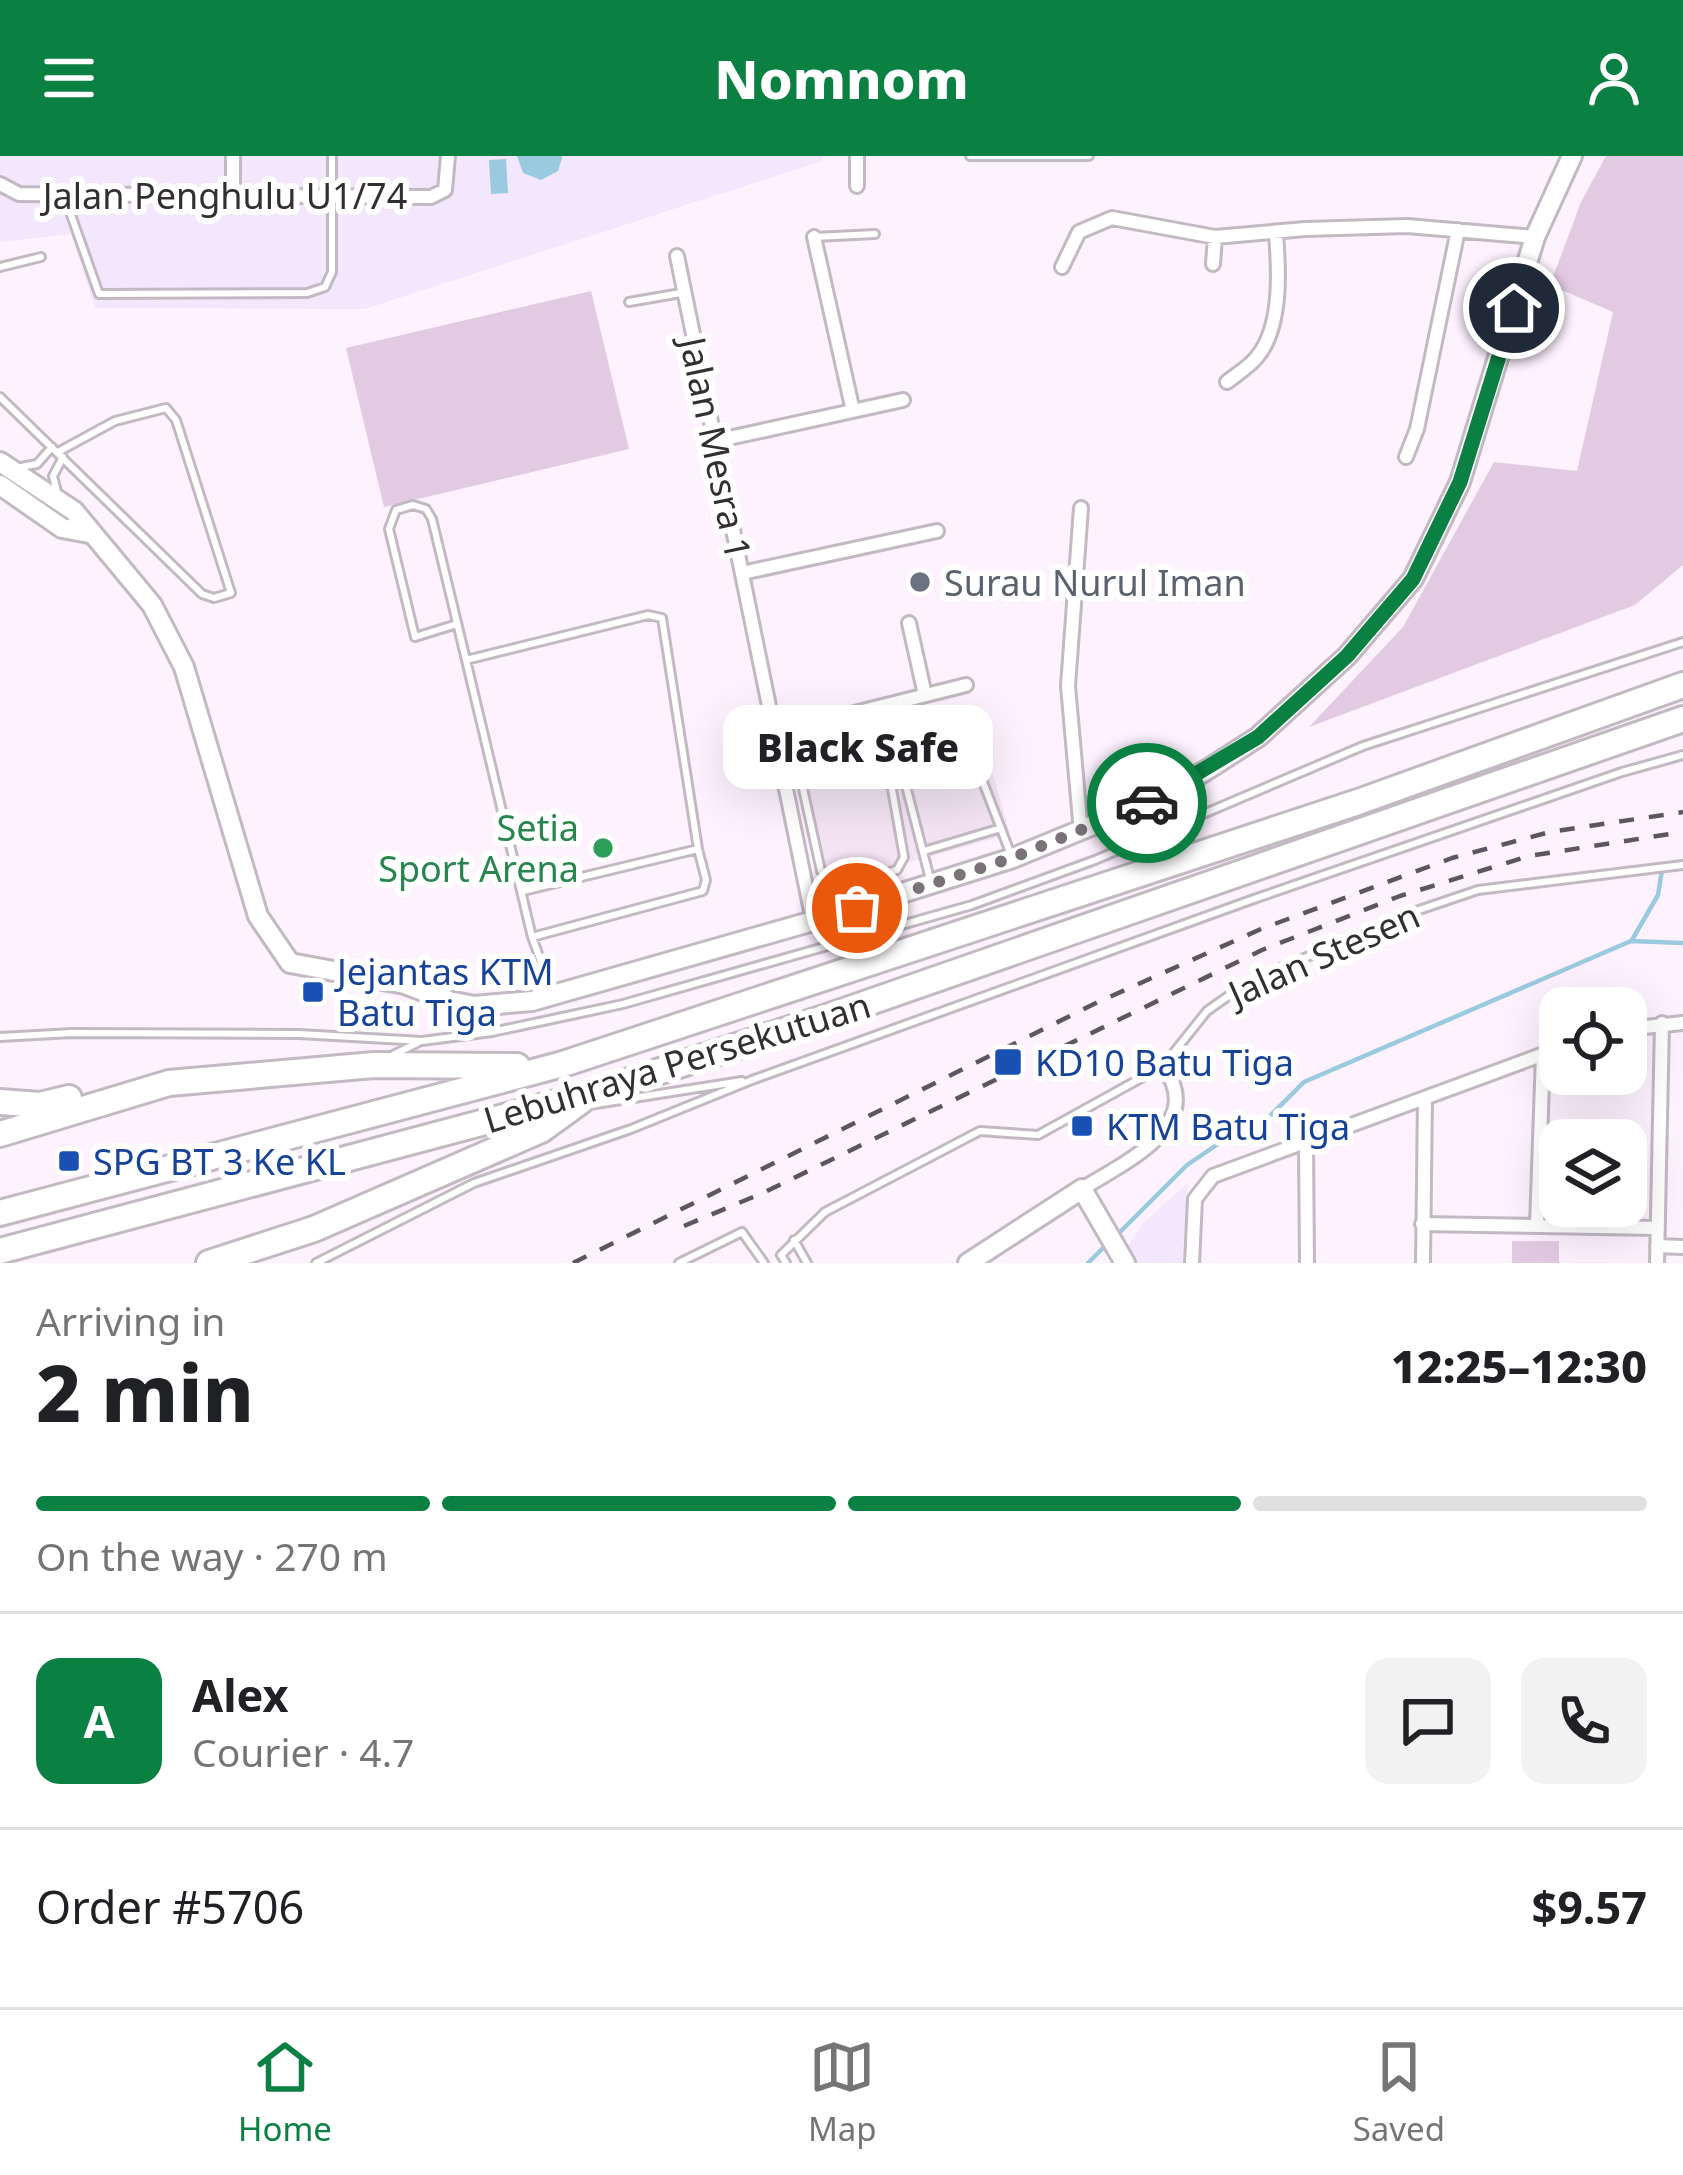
<!DOCTYPE html>
<meta charset="utf-8">
<style>
body{margin:0;font-family:"Noto Sans",sans-serif;background:#f2f2f2;color:#202124;height:100vh;display:flex;flex-direction:column;font-size:45px;white-space:nowrap}
*{box-sizing:border-box;margin:0}
p{font-size:39px;color:#757577}
.icon{flex:none;width:66px;height:66px;fill:none;stroke:currentColor;stroke-width:2;stroke-linecap:round;stroke-linejoin:round}
.map{position:relative;height:1107px;overflow:hidden}
.panel{display:flex;flex-direction:column;background:#fff;flex:1}
.panel>*{flex:none}
.controls{position:absolute;left:1539px;top:831px;display:grid;gap:24px}
.controls a{display:grid;place-items:center;width:108px;height:108px;border-radius:24px;background:#fff;box-shadow:0 12px 48px #0002;font-size:60px}
.pin{position:absolute;display:grid;place-items:center;width:102px;height:102px;color:#fff;margin:-51px;border:6px solid #fff;border-radius:50%;box-shadow:0 3px 12px #0007}
.courier{position:absolute;display:grid;place-items:center;width:120px;height:120px;margin:-60px;border:9px solid #0b8043;border-radius:50%;background:#fff;color:#222;box-shadow:0 3px 15px #0007}
.bubble{position:absolute;height:84px;border-radius:24px;background:#fff;box-shadow:0 12px 48px #0002;font-size:39px;font-weight:800;line-height:84px;text-align:center}
.overview em{font-style:normal;font-weight:800}
.overview div{display:flex;flex-direction:column-reverse}
.overview{display:flex;align-items:center;justify-content:space-between;height:204px;padding:0 36px}
h1{font-size:78px;font-weight:800;line-height:90px}
.bar{display:grid;grid-template-columns:repeat(4,1fr);gap:18px 12px;align-content:center;height:144px;padding:0 36px}
.bar i{height:15px;border-radius:9px;background:#e0e0e0}
.bar .current{background:#0b8043}
.bar p{grid-column:span 4}
.line{display:flex;align-items:center;gap:30px;padding:0 36px;border-top:3px solid #e0e0e0}
.line div{flex:1}
.round{display:grid;place-items:center;flex:none;width:126px;height:126px;border-radius:24px;background:#f2f2f2}
header{display:flex;justify-content:space-between;align-items:center;height:156px;padding:0 36px;background:#0b8043;color:#fff;font-size:54px;font-weight:800}
.menu{display:flex;justify-content:space-around;align-items:center;height:168px;border-top:3px solid #e0e0e0;background:#fff;font-size:33px;color:#757577}
.menu a{display:grid;justify-items:center;gap:6px}
.menu .current{color:#0b8043}
.map>svg:first-child{display:block}
.built{fill:#f3e3f3}
.industrial{fill:#f2e7fc}
.green{fill:#e3cae3}
.water{fill:#9acae0}
.lines{fill:none;stroke-linecap:round;stroke-linejoin:round}
.stream{stroke:#9acae0;stroke-width:4.5}
.lane-casing{stroke:#c3b9c3;stroke-width:12}
.street-casing{stroke:#c3b9c3;stroke-width:18}
.secondary-casing{stroke:#c3b9c3;stroke-width:24}
.highway-casing{stroke:#c3b9c3;stroke-width:30}
.lane{stroke:#fff;stroke-width:6}
.street{stroke:#fff;stroke-width:12}
.secondary{stroke:#fff;stroke-width:18}
.highway{stroke:#fff;stroke-width:24}
.rail{stroke:#5d575d;stroke-width:4.5;stroke-dasharray:15 15;stroke-linecap:butt}
.done{stroke:#797379;stroke-width:12;stroke-dasharray:0 21.6}
.route{stroke:#0b8043;stroke-width:15}
.worship-dot{fill:#6b7280;stroke:#fff;stroke-width:4.5}
.leisure-dot{fill:#2e9e5b;stroke:#fff;stroke-width:4.5}
.transit-dot{fill:#1a4fb4;stroke:#fff;stroke-width:4.5}
.labels{text-anchor:middle;dominant-baseline:central;stroke-width:12;stroke-linejoin:round;paint-order:stroke}
.street-label{font-size:36px;fill:#322e32;stroke:#fff}
.worship-label{font-size:36px;fill:#5b616d;stroke:#fff;text-anchor:start}
.leisure-label{font-size:36px;fill:#27864d;stroke:#fff;text-anchor:end}
.transit-label{font-size:36px;fill:#164399;stroke:#fff;text-anchor:start}
</style>
<header><svg class="icon" aria-label="menu" viewBox="0 0 24 24"><path d="M4 6h16M4 12h16M4 18h16"/></svg>Nomnom<svg class="icon" aria-label="person" viewBox="0 0 24 24"><circle cx="12" cy="8" r="4"/><path d="M4 21q1-7 8-7t8 7"/></svg></header>
<div class="map">
<svg width="1683" height="1107" viewBox="0 0 1683 1107">
<rect width="100%" height="100%" fill="#fdf2fd"/>
<path class="built" d="M874,557L888,624L988,602L1010,678L838,726L824,714L795,576Z"/>
<path class="industrial" d="M0,0H822V5L365,153L95,152L71,78L0,86Z
M1188,1027L1182,1107H1137L1128,1090L1142,1068Z"/>
<path class="green" d="M1606,0H1683V409L1635,449L1309,571L1403,471L1494,306L1577,315L1613,156L1550,129L1581,46Z
M591,135L629,293L384,351L346,192Z
M1512,1085H1559V1107H1512Z"/>
<path class="water" d="M517,0H562V2L558,15L541,24L523,17Z
M506,3L508,37L491,38L489,4Z"/>
<g class="lines">
<path class="stream" d="M1632,784L1658,739L1662,714
M1117,1079L1187,1009L1218,988L1250,980L1304,926L1631,785L1683,787
M1088,1107L1108,1087"/>
<g class="lane-casing">
<path id="lane" d="M970,0H1089
M64,39L99,138L307,137L325,131L332,116V0
M814,81L875,78
M0,111L41,101
M629,146L681,137
M0,241L202,438L214,442L231,437L176,264L166,252L115,265L58,296
M21,311L37,308L52,291
M57,336L53,320L63,301
M457,468L415,481L389,373L396,354L413,349L426,353L432,363L466,504
M790,573L821,715L836,731L897,714L904,701L878,554
M924,695L1001,672
M930,723L905,626L973,609L978,613L1011,699
M523,735L698,693L662,462L648,459L466,504L532,781L551,833
M532,781L703,735L706,724L698,693
M0,881L72,877L299,878L422,885L492,876L623,848L972,749L1095,704L1363,590L1683,486
M393,899L419,886
M589,949L742,925
M794,1084L807,1107
M316,1107L474,1027L631,973L752,924L1251,744L1622,616L1683,599
M679,1107L742,1076L764,1107
M786,1107L781,1099L825,1056L980,975L1038,979L1163,910L1207,855L1248,826L1410,757L1478,734L1683,709"/>
</g>
<g class="street-casing">
<path id="street" d="M233,0V40
M857,0V30
M0,28L19,38L431,41L445,34L448,0
M814,81L853,255
M677,100L813,765
M1213,108L1215,81
M1062,111L1079,76L1112,62L1215,81L1305,73L1407,70L1535,81
M1227,226C1237,218 1249,211 1257,201C1282,171 1279,115 1276,78
M715,285L903,244
M1406,301L1417,273L1458,74
M1081,352L1068,530L1081,676
M742,417L937,375
M909,467L925,539
M775,577L966,529
M1626,873L1683,867
M1306,989L1307,1107
M1082,1033C1123,1007 1208,970 1163,910
M1422,1068L1658,1072
M1537,1070L1543,898
M1657,1090L1683,1091
M1192,1107L1195,1043L1213,1020L1560,892
M1423,1107L1425,942
M1657,1107L1662,867"/>
</g>
<g class="secondary-casing">
<path id="secondary" d="M0,306L74,355L152,449L184,511L258,760L290,807L405,828L449,845L474,850L532,845L813,765L1013,702L1154,644L1205,615L1258,581L1347,500L1413,423L1460,326L1535,81L1572,0
M0,329L62,372L89,377
M968,1107L1082,1033L1125,1107"/>
</g>
<g class="highway-casing">
<path id="highway" d="M0,946L40,949L69,942
M0,978L169,927L374,909L517,910
M0,1057L563,908L1358,646L1683,529
M0,1095L586,939L827,861L1683,563
M209,1107L314,1073L541,974L581,945"/>
</g>
<use href="#lane" class="lane"/>
<use href="#street" class="street"/>
<use href="#secondary" class="secondary"/>
<use href="#highway" class="highway"/>
<path class="rail" d="M684,1070L765,1036L1262,794L1400,740L1529,700L1683,676
M573,1107L1096,847L1261,773L1452,702L1550,676L1683,656"/>
</g>
<g class="lines">
<path class="done" d="M857,752L1012,702L1147,647"/>
<path class="route" d="M1147,647L1258,581L1347,500L1413,423L1460,326L1514,152"/>
</g>
<circle class="worship-dot" cx="920" cy="426" r="12"/>
<circle class="leisure-dot" cx="603" cy="692" r="12"/>
<g class="transit-dot">
<rect x="301" y="824" width="24" height="24" rx="6"/>
<rect x="993" y="891" width="30" height="30" rx="6"/>
<rect x="1070" y="958" width="24" height="24" rx="6"/>
<rect x="57" y="993" width="24" height="24" rx="6"/>
</g>
<g class="labels">
<g class="street-label">
<text x="225" y="39">Jalan Penghulu U1/74</text>
<text transform="translate(716 292) rotate(78)">Jalan Mesra 1</text>
<text transform="translate(1324 798) rotate(-24)">Jalan Stesen</text>
<text transform="translate(677 906) rotate(-17)">Lebuhraya Persekutuan</text>
</g>
<g class="worship-label">
<text x="944" y="426">Surau Nurul Iman</text>
</g>
<g class="leisure-label">
<text x="579" y="671">Setia<tspan x="579" dy="41">Sport Arena</tspan></text>
</g>
<g class="transit-label">
<text x="337" y="815">Jejantas KTM<tspan x="337" dy="41">Batu Tiga</tspan></text>
<text x="1035" y="906">KD10 Batu Tiga</text>
<text x="1106" y="970">KTM Batu Tiga</text>
<text x="93" y="1005">SPG BT 3 Ke KL</text>
</g>
</g>
</svg>
<div class="controls">
<a><svg class="icon" aria-label="locate" viewBox="0 0 24 24"><circle cx="12" cy="12" r="6"/><path d="M12 2v4M12 18v4M2 12h4M18 12h4"/></svg></a>
<a><svg class="icon" aria-label="layers" viewBox="0 0 24 24"><path d="M12 4l9 5-9 5-9-5zM3 14l9 5 9-5"/></svg></a>
</div>
<div class="pin" style="left:857px;top:752px;background:#ea580c"><svg class="icon" aria-label="bag" viewBox="0 0 24 24"><path d="M5 8h14l-1 12H6zM9 8a3 3 0 0 1 6 0"/></svg></div>
<div class="pin" style="left:1514px;top:152px;background:#1f2937"><svg class="icon" aria-label="home" viewBox="0 0 24 24"><path d="M3 11l9-7 9 7M6 9v11h12V9"/></svg></div>
<div class="courier" style="left:1147px;top:647px"><svg class="icon" aria-label="car" viewBox="0 0 24 24"><path d="M5 17H2v-5l4-1 3-4h7l3 4 3 1v5h-3M9 17h6M6 11h13"/><circle cx="7" cy="17" r="2"/><circle cx="17" cy="17" r="2"/></svg></div>
<div class="bubble" style="left:723px;top:549px;width:270px">Black Safe</div>
</div>
<section class="panel">
<div class="overview"><div><h1>2 min</h1><p>Arriving in</p></div><em>12:25–12:30</em></div>
<div class="bar"><i class="current"></i><i class="current"></i><i class="current"></i><i></i><p>On the way · 270 m</p></div>
<div class="line" style="height:216px"><b class="round" style="background:#0b8043;color:#fff">A</b><div><b>Alex</b><p>Courier · 4.7</p></div><a class="round"><svg class="icon" aria-label="chat" viewBox="0 0 24 24"><path d="M4 5h16v11H9l-5 4z"/></svg></a><a class="round"><svg class="icon" aria-label="phone" viewBox="0 0 24 24"><path d="M5 4h4l2 5-3 2q2 4 5 5l2-3 5 2v4C11 20 4 13 5 4z"/></svg></a></div>
<div class="line" style="height:156px"><div>Order #5706</div><b>$9.57</b></div>
</section>
<nav class="menu">
<a class="current"><svg class="icon" aria-label="home" viewBox="0 0 24 24"><path d="M3 11l9-7 9 7M6 9v11h12V9"/></svg>Home</a>
<a><svg class="icon" aria-label="map" viewBox="0 0 24 24"><path d="M3 6l6-2 6 2 6-2v14l-6 2-6-2-6 2zM9 4v14M15 6v14"/></svg>Map</a>
<a><svg class="icon" aria-label="saved" viewBox="0 0 24 24"><path d="M7 4h10v16l-5-4-5 4z"/></svg>Saved</a>
</nav>
